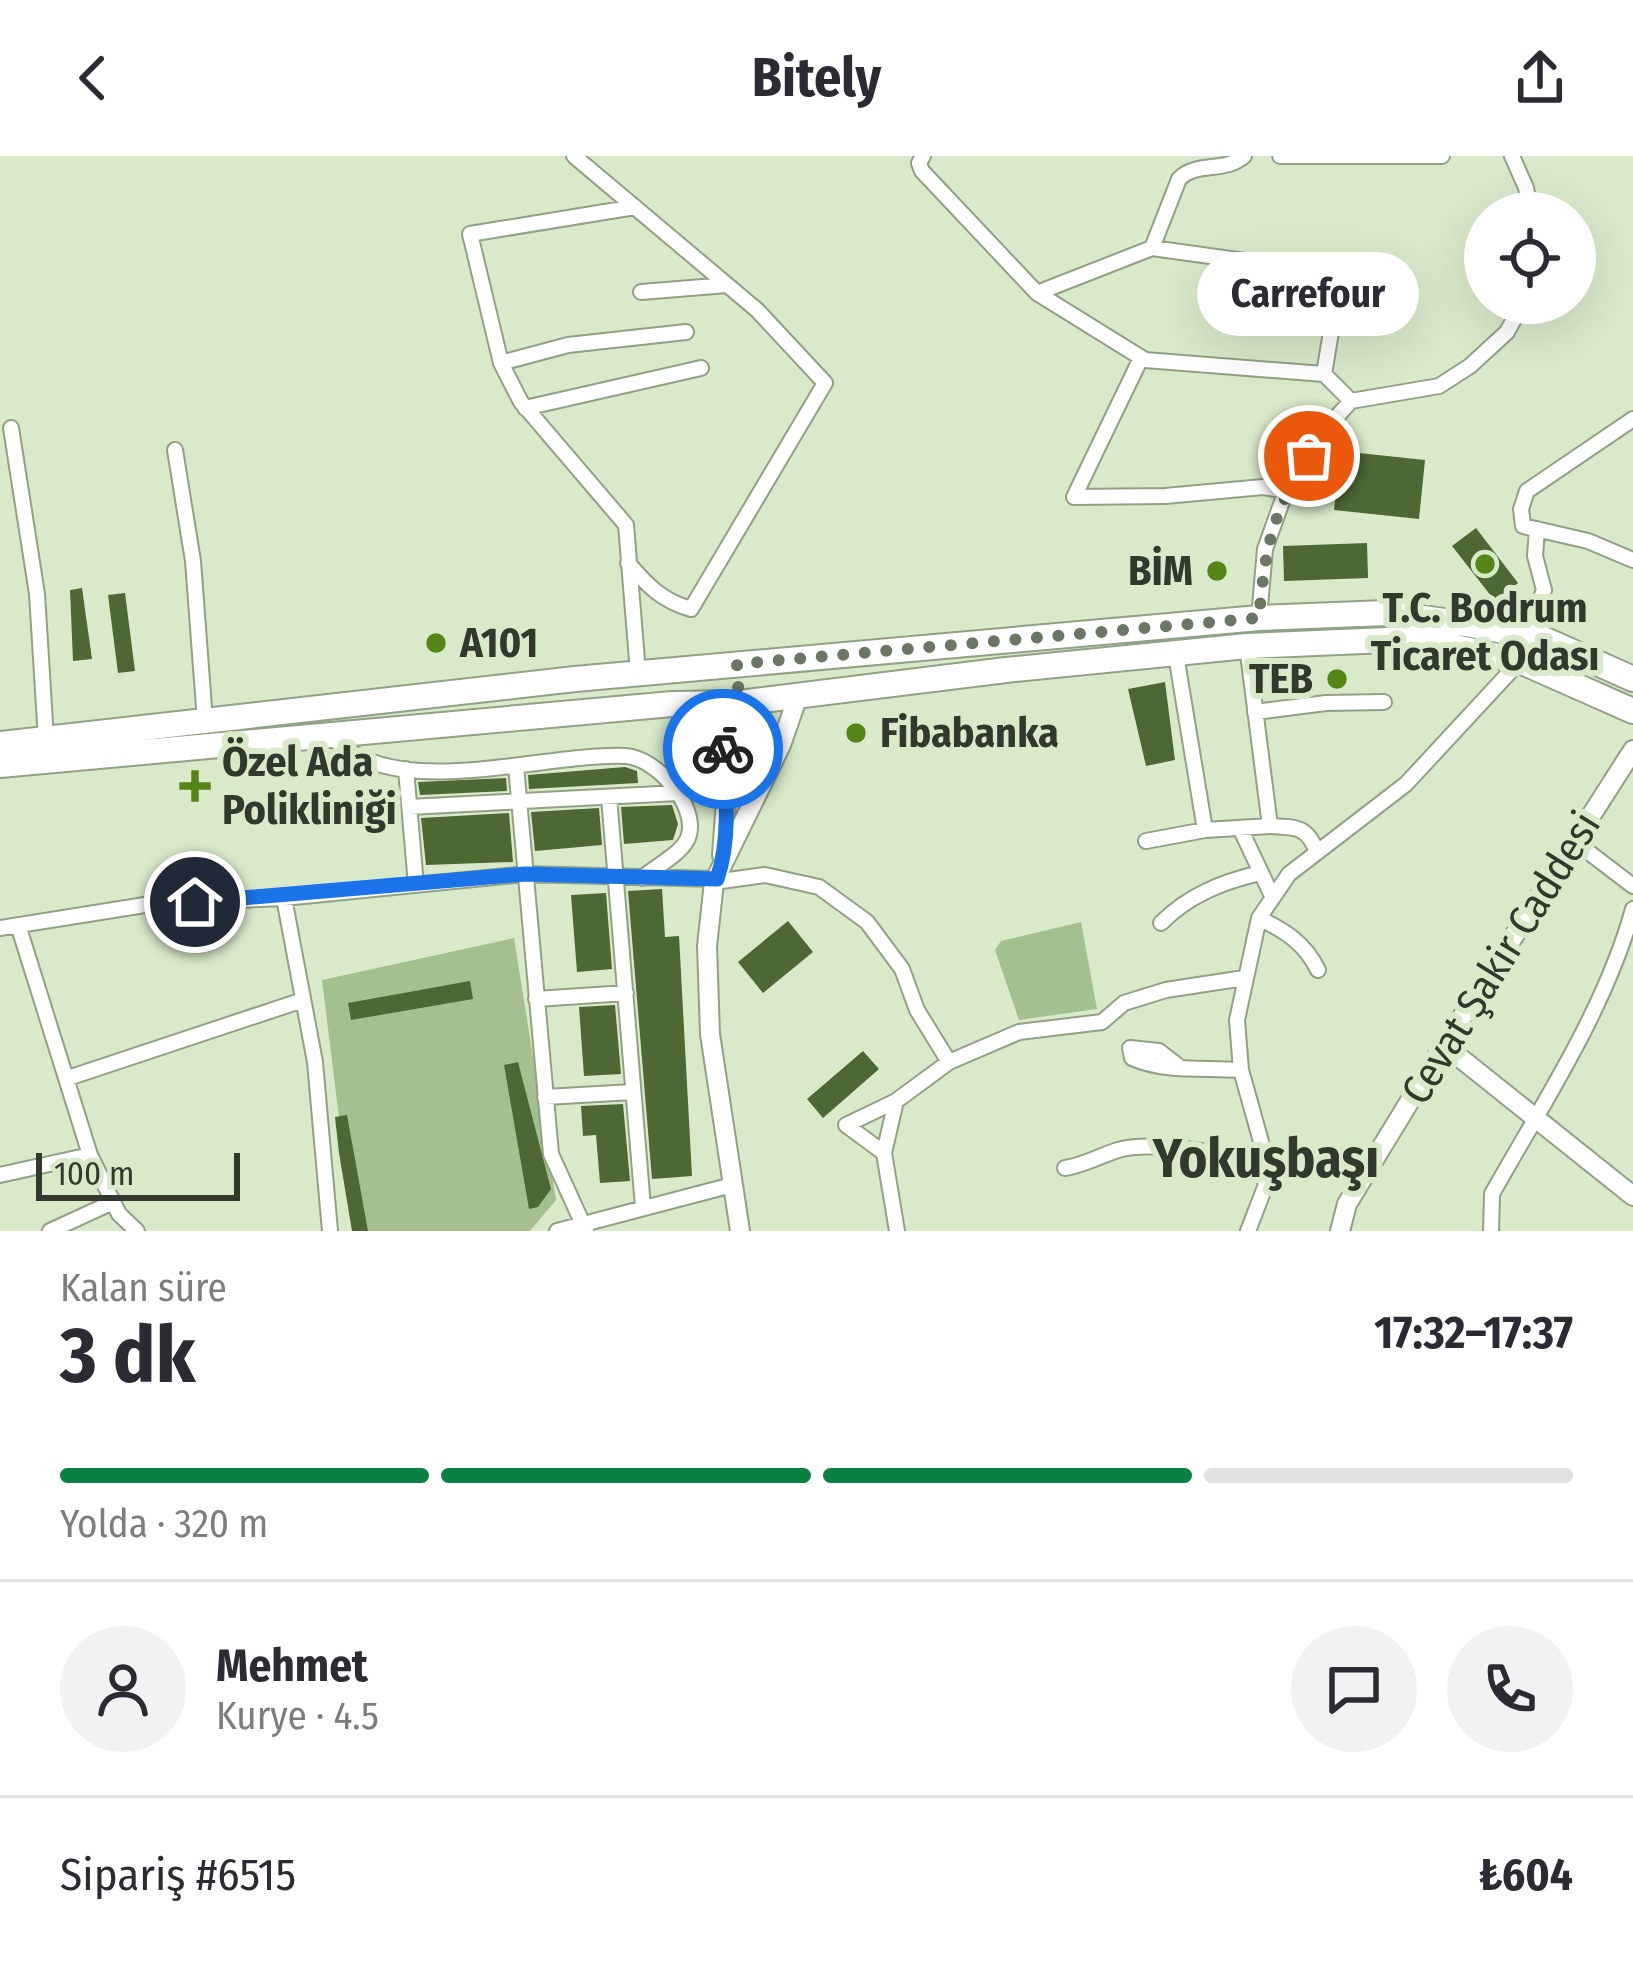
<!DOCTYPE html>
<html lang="tr">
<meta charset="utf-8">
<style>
body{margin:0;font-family:"Fira Sans Condensed",sans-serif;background:#f2f2f3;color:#2b2b33;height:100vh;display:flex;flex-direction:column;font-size:45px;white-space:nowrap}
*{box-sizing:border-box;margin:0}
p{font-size:39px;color:#7c7c81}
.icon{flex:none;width:66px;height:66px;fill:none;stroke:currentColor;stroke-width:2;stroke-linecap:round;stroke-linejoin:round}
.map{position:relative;height:1075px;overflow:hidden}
.details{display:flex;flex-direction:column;background:#fff;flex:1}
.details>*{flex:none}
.buttons{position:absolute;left:1464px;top:36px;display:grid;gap:24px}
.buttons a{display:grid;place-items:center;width:132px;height:132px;border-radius:50%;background:#fff;box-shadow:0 12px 48px #0002;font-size:60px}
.scale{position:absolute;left:36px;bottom:30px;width:204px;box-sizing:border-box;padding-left:12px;border:6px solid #31382c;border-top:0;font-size:33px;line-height:42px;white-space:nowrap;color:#31382c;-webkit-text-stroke:9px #d9eacb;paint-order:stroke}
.pin{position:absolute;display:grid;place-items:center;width:102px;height:102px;color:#fff;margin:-51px;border:6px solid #fff;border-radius:50%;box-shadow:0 3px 12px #0007}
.courier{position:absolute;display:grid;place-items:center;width:120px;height:120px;margin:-60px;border:9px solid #1a73e8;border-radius:50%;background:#fff;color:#222;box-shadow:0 3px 15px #0007}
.bubble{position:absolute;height:84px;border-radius:42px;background:#fff;box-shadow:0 12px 48px #0002;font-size:39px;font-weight:700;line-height:84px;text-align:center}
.summary em{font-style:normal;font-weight:700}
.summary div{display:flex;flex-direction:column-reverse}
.summary{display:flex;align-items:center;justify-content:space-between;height:204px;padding:0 60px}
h1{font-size:78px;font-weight:700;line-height:90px}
.bar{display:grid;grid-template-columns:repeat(4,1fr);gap:18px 12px;align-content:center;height:144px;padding:0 60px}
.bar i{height:15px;border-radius:9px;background:#e1e1e2}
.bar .current{background:#0b8043}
.bar p{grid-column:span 4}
.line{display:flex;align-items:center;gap:30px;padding:0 60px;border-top:3px solid #e1e1e2}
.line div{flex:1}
.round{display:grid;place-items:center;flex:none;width:126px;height:126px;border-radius:63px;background:#f2f2f3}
header{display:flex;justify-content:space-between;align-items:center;height:156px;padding:0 60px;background:#fff;font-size:54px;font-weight:700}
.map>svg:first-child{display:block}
.green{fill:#a4c08e}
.building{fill:#4d6833}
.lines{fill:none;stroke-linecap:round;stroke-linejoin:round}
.street-casing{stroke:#91a185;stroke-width:18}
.secondary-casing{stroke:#91a185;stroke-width:22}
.highway-casing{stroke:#91a185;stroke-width:28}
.street{stroke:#fff;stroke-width:14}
.secondary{stroke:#fff;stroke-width:18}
.highway{stroke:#fff;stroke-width:24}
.done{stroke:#6c7664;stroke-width:12;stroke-dasharray:0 21.6}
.route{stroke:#1a73e8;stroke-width:15}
.poi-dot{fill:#558517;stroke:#d9eacb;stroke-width:4.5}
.labels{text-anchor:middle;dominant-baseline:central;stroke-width:12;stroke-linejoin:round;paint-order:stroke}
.poi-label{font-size:42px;font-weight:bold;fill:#31382c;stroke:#d9eacb;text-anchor:start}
.street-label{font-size:42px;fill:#31382c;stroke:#d9eacb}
.district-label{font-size:54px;font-weight:bold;fill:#31382c;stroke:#d9eacb}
</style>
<header><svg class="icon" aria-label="back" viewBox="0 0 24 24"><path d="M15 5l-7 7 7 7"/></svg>Bitely<svg class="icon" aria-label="share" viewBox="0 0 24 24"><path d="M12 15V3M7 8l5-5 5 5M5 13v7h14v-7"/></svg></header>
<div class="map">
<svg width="1633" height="1075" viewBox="0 0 1633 1075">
<rect width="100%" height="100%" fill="#d9eacb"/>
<path class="green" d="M1081,766L1097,853L1019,864L995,794L1001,785Z
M514,782L556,1044L530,1075H353L322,824Z"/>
<path class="building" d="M1340,295L1425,304L1419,363L1334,354Z
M1476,372L1518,427L1495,445L1452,390Z
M1367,387L1368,422L1284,425L1283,390Z
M82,432L92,503L73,505L70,434Z
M125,437L135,515L118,517L108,439Z
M1165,526L1175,604L1146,610L1128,533Z
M625,611L637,615L638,627L529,633L528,619Z
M506,622L507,635L420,639L418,626Z
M672,649L678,668L673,684L624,688L621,651Z
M599,652L602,689L535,695L531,656Z
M509,657L513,706L426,709L421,662Z
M662,733L665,781L679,780L692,1020L652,1023L628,735Z
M606,737L612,813L577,816L571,739Z
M788,765L813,796L763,837L738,806Z
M470,825L473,843L351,864L348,847Z
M615,849L621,918L584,920L579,851Z
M863,895L879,913L823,962L807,943Z
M518,906L551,1033L538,1051L529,1053L504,909Z
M623,948L630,1025L600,1027L596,979L583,980L581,950Z
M347,959L368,1075H352L339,997L335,961Z"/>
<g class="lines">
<g class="street-casing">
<path id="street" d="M574,0L757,154L825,227L691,453C662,445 647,429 628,407
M923,0L919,7L922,15L1037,137L1145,204L1324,218L1351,245
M1280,0H1442
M1512,0L1526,32L1531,57
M635,51L470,78L501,207L521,246L626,369L638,517
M1152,92L1179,23C1196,5 1225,17 1244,0
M641,136L727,129
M1037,137L1152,92L1331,117L1339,128L1324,218
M1141,202L1074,341L1165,340L1263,331L1287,335
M501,207L568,189L686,176
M525,252L701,212
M1633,263L1527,335L1521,353L1523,370L1588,385L1633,404
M11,272L37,438L46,583
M175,294L193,405L205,565
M1259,462L1265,393L1284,340L1332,266L1351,245L1439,230L1470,210L1507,176L1523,147
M1526,481L1544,434L1535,400L1537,373
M1247,490L1270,670C1296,671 1307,670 1317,696
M1176,499L1205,674
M1255,556L1326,547L1384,546
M330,579C392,649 543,596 626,600C656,602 697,648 689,679C685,696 656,710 642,722
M516,610L551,998L586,1075
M406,613L416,729
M609,641L643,1051
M409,651L678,637
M1240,672L1273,742
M1146,685L1205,674L1270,670
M1574,685L1633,730
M714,726L765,719L819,731L867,766L902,813L917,854L949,906
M284,742L315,906L330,1075
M1259,762C1285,775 1305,787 1318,814
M1161,767C1188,740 1221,726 1260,717
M0,772L151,748L284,742L525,718L717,723
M19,772L90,999
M536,843L626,837
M1181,912L1159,895L1130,892L1132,902C1165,917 1206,911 1241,914
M68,922L303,844
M545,941L633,936
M884,997L846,969L896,945
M1065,1012C1085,1009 1099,1000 1118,994C1153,983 1230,1000 1267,1007
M0,1019L90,999L119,1058L137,1075
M50,1075L113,1046
M557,1075L732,1029
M897,1075L884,997L896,945L949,906L1019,876L1102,866L1124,847L1166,834L1244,822
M1248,1075L1265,1031L1267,1007L1241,914L1237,864L1259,762L1289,718L1406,628L1520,505
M1491,1075L1492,1038C1543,947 1605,854 1633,753"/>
</g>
<g class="secondary-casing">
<path id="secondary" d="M672,548L723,594
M722,699L727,631L723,594L739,547
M1444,889L1633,1040
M740,1075L710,878L707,790L714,726L781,589L798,540
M1340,1075L1347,1048L1444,889L1633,594"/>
</g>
<g class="highway-casing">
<path id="highway" d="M0,588L575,523L1259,462L1386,457L1466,468L1541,482L1633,523
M0,609L672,548L739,547L1006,514L1247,490L1434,482L1455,491L1520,505L1633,555"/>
</g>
<use href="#street" class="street"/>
<use href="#secondary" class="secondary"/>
<use href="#highway" class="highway"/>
</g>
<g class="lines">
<path class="done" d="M723,593L739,547L737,508L1259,462C1265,393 1271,359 1309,300"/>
<path class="route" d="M195,746L525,718L717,723C731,683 726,634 723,593"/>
</g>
<g class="poi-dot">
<circle cx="1485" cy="408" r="12"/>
<circle cx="1217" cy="415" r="12"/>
<circle cx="436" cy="487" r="12"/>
<circle cx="1337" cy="523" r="12"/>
<circle cx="856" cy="577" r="12"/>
<path d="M189 612h12v12h12v12h-12v12h-12v-12h-12v-12h12z"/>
</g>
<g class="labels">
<g class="poi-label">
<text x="1193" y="415" text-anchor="end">BİM</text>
<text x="1485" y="452" text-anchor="middle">T.C. Bodrum<tspan x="1485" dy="48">Ticaret Odası</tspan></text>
<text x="460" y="487">A101</text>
<text x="1313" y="523" text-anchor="end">TEB</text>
<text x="880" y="577">Fibabanka</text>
<text x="222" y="606">Özel Ada<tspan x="222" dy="48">Polikliniği</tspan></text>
</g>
<g class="street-label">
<text transform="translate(1501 802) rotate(-58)">Cevat Şakir Caddesi</text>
</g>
<g class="district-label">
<text x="1266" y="1003">Yokuşbaşı</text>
</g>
</g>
</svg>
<div class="buttons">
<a><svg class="icon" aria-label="locate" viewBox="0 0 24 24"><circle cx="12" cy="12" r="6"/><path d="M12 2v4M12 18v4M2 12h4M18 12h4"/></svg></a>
</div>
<div class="scale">100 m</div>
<div class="pin" style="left:1309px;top:300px;background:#ea580c"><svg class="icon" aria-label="bag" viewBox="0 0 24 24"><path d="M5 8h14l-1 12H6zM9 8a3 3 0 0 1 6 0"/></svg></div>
<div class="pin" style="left:195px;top:746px;background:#1f2937"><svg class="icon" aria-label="home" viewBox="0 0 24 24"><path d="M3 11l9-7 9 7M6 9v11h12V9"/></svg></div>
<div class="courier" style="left:723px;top:593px"><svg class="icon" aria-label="bike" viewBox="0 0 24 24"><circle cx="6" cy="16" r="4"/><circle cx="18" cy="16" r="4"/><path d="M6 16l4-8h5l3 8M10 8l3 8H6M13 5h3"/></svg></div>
<div class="bubble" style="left:1197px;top:96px;width:222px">Carrefour</div>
</div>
<section class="details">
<div class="summary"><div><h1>3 dk</h1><p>Kalan süre</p></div><em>17:32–17:37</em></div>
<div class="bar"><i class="current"></i><i class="current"></i><i class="current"></i><i></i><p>Yolda · 320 m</p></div>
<div class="line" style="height:216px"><a class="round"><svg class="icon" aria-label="person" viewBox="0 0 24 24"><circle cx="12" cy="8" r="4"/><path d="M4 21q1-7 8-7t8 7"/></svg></a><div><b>Mehmet</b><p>Kurye · 4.5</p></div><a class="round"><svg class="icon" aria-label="chat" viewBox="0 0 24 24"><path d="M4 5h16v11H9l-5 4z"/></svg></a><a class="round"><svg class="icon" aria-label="phone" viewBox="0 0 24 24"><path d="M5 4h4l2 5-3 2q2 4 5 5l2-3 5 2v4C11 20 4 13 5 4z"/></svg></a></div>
<div class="line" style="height:156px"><div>Sipariş #6515</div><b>₺604</b></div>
</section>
